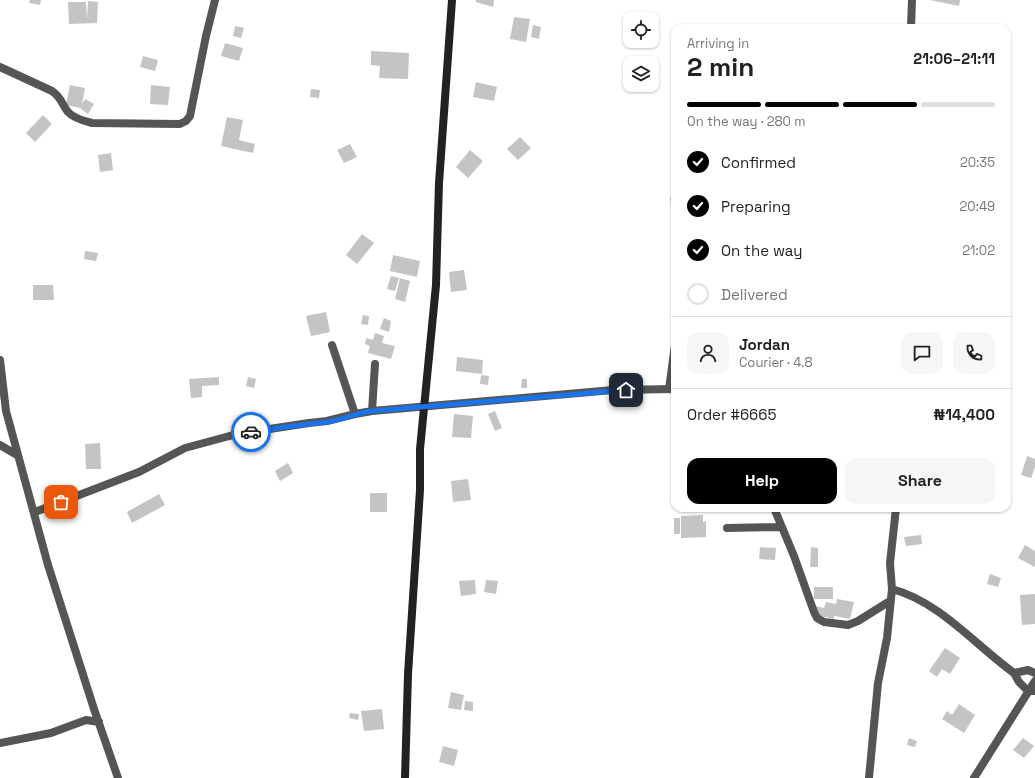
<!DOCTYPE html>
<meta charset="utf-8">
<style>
body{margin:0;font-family:"Space Grotesk",sans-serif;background:#f6f6f6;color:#222;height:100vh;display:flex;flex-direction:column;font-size:15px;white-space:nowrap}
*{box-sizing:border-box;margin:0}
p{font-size:13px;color:#767676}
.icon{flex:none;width:22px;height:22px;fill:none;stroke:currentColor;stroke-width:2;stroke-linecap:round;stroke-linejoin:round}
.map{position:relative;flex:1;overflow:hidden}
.details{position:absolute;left:671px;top:24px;width:340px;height:488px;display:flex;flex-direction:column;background:#fff;border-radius:12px;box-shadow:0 1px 3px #0004}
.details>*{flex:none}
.tools{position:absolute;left:623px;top:12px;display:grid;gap:8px}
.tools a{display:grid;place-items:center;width:36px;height:36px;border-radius:8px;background:#fff;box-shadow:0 1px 3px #0004;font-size:20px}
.pin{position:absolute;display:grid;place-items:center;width:34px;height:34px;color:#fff;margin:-17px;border-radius:8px;box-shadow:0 2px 6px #0006}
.courier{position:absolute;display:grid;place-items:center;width:40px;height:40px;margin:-20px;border:3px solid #1a73e8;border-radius:50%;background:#fff;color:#222;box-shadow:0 1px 5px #0007}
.headline em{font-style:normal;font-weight:700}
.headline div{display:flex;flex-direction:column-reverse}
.headline{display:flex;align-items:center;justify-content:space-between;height:68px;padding:0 16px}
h1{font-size:26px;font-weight:700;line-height:30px}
.bar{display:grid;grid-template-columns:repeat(4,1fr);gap:6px 4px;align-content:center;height:48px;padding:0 16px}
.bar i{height:5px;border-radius:3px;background:#e0e0e0}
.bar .active{background:#000}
.bar p{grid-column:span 4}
.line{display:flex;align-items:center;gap:10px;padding:0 16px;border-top:1px solid #e0e0e0}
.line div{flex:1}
.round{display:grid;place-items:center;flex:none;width:42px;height:42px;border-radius:12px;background:#f6f6f6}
ol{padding:0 16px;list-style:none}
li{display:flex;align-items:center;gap:12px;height:44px}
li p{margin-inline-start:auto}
li .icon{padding:4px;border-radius:50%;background:#000;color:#fff;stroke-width:4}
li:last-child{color:#767676}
li i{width:22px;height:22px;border:2px solid #e0e0e0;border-radius:50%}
.action{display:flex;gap:8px;margin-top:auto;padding:8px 16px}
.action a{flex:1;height:46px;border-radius:12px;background:#000;color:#fff;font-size:16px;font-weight:700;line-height:46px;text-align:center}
.action a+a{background:#f6f6f6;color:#222}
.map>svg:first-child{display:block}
.building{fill:#c4c4c4}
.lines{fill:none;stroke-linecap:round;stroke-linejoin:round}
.street{stroke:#555;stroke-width:8}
.secondary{stroke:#222;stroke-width:8}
.done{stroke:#595959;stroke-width:4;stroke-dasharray:0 7.2}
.route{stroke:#1a73e8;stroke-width:5}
</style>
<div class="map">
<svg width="1035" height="778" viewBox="0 0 1035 778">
<rect width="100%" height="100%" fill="#fff"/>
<path class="building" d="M30,0H41L40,5L29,3Z
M476,0H494L493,7L476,2Z
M930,0H960L959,6Z
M88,1L98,2L97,23L69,24L68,2H86L87,20Z
M514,17L530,19L526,42L510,39Z
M533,25L541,27L539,39L531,37Z
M235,26L244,28L241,38L233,36Z
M225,43L243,48L239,61L221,56Z
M371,51L409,53L408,79L379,78L380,66L371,65Z
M143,56L158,60L155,71L140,67Z
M476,82L497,87L494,101L473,97Z
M70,85L85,88L82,104L85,99L94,104L88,114L80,108L66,105Z
M151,85L170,87L168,105L150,104Z
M311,89L320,90L319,98L310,97Z
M43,115L52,124L35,142L26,133Z
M227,117L243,120L239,140L255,144L253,153L221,146Z
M520,137L531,148L518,160L507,149Z
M350,144L357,157L344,163L337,150Z
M470,150L483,161L468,178L456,167Z
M111,153L113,170L100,172L98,155Z
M670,197H675V217H672Z
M362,234L374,243L357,264L346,255Z
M85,251L98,253L96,261L84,259Z
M393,255L420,261L417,277L390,271Z
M464,270L467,290L451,292L449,272Z
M391,276L399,278L395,291L387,289Z
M400,278L410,281L405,302L395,299Z
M33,285H53L54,300H33Z
M326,312L330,332L311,336L306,316Z
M363,315L369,316L368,325L361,324Z
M384,318L391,321L389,332L380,329Z
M375,333L384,336L382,343L395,346L391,359L368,353L370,346L365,344L366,338L373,340Z
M457,357L483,360L482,374L456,371Z
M481,375L489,376L488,385L480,384Z
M219,377V385L202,386V397L191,398L189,379Z
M248,377L256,379L254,388L246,386Z
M522,379H527V388H521Z
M495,411L502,428L495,431L488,414Z
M454,414L473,416L471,438L452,437Z
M100,443L101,469H86L85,444Z
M1027,456L1035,459V467L1031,478L1021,475Z
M288,463L293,473L280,481L275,471Z
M468,479L471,500L453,502L451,481Z
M370,493H387V512H370Z
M159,494L165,505L132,523L127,512Z
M703,515V522L706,521V537L681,538V516Z
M674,518H680V534H674Z
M921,535L922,544L906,546L904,537Z
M1025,545L1035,551V567L1018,558Z
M760,547L776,548L775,560L759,559Z
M811,547L818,548V567H810Z
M990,574L1001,578L998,587L987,584Z
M475,580L476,594L461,596L459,581Z
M486,580L498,581L496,594L484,592Z
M814,587H833V599H814Z
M1035,594V624L1022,625L1020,595Z
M837,599L854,602L850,619L834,616V619L813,614L815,606L824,608L826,602L836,604Z
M945,648L960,658L950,674L942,669L937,677L929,671Z
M451,692L464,695L461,710L448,708Z
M465,701L473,702V711L464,710Z
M959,704L975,715L964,733L942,719L947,711L952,715Z
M382,709L384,729L364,731L361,711Z
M350,713L359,714L358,720L349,718Z
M909,738L917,741L915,747L907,745Z
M1023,738L1034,746L1024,758L1013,750Z
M443,746L458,750L454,766L439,762Z"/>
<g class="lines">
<path class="street" d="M911,28L912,0
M0,67L52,91C63,99 61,104 68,112C73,118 84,121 92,123L180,124L186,121L190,116L206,36L215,0
M332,345L355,414
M0,360L6,411L48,565L94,709L118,778
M669,389L675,345
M372,411L375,364
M0,445L17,455
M774,508L794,556L814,612L817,618L824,622L848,625L858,621L890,601
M35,512L139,472L185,448L237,434L309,423L327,421L355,414L372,411L613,390L675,389
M727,528L781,527
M892,589C940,602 974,644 1014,673L1019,682L1028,691H1035
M1014,673L1028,670L1035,673
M0,743L51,733L86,720L99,722
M869,778L878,683L887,638L892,589L890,563L896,508
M974,778L1035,681"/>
<path class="secondary" d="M405,778L408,674L420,490V449L436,285L439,183L452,0"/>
</g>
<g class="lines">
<path class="done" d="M61,502L139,472L185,448L251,432"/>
<path class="route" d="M251,432C276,428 301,425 327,422C342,420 356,413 372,411L626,390"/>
</g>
</svg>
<div class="tools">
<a><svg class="icon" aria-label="locate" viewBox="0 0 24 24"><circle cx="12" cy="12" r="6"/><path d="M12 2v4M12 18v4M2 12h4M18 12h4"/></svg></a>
<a><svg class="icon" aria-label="layers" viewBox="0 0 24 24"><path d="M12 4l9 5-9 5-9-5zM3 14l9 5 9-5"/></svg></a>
</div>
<div class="pin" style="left:61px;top:502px;background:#ea580c"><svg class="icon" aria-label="bag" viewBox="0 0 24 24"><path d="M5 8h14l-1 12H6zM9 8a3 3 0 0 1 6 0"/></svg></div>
<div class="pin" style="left:626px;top:390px;background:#1f2937"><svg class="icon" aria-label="home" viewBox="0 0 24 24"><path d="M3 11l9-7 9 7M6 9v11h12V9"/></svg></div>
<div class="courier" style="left:251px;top:432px"><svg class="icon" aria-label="car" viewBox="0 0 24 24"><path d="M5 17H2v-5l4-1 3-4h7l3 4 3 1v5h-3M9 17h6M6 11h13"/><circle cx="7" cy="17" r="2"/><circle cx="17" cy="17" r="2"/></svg></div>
<section class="details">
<div class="headline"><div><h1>2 min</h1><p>Arriving in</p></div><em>21:06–21:11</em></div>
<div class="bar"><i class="active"></i><i class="active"></i><i class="active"></i><i></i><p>On the way · 280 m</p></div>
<ol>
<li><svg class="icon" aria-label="check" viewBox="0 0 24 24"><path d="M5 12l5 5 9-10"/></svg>Confirmed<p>20:35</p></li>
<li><svg class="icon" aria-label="check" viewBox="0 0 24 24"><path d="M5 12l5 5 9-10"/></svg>Preparing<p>20:49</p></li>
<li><svg class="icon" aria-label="check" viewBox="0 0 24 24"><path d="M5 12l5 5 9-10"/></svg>On the way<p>21:02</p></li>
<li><i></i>Delivered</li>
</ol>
<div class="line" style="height:72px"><a class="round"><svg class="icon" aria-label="person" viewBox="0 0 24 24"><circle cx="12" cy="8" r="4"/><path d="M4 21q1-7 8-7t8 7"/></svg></a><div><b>Jordan</b><p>Courier · 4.8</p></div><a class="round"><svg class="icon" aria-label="chat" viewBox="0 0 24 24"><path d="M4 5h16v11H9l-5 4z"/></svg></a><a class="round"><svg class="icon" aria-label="phone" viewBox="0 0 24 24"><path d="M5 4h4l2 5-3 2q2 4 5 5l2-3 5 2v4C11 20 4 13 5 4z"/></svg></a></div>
<div class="line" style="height:52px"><div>Order #6665</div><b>₦14,400</b></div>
<div class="action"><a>Help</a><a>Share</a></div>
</section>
</div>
